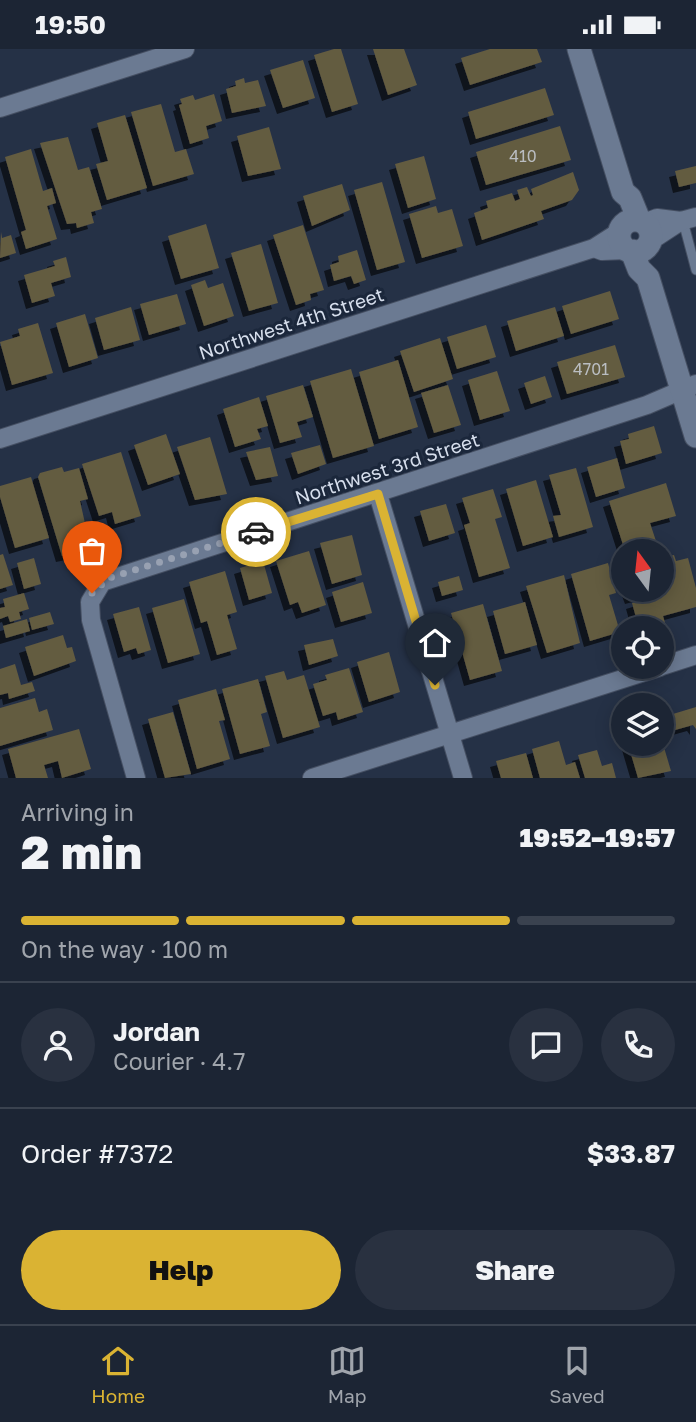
<!DOCTYPE html>
<meta charset="utf-8">
<style>
body{margin:0;font-family:"Golos Text",sans-serif;background:#293140;color:#f1f3f6;height:100vh;display:flex;flex-direction:column;font-size:26px;white-space:nowrap}
*{box-sizing:border-box;margin:0}
p{font-size:23px;color:#a0a5ac}
.icon{flex:none;width:38px;height:38px;fill:none;stroke:currentColor;stroke-width:2;stroke-linecap:round;stroke-linejoin:round}
.map{position:relative;height:729px;overflow:hidden}
.side{display:flex;flex-direction:column;background:#1c2534;flex:1}
.side>*{flex:none}
.needle{width:46px;rotate:345deg}
.buttons{position:absolute;left:611px;top:490px;display:grid;gap:14px}
.buttons a{display:grid;place-items:center;width:63px;height:63px;border-radius:50%;background:#1c2534;box-shadow:0 4px 18px #0003,0 0 0 2px #3a424f;font-size:35px}
.pin{position:absolute;display:grid;place-items:center;width:60px;height:60px;color:#fff;margin:-72px -30px;border-radius:50% 50% 50% 0;rotate:-45deg;box-shadow:0 0 7px #0007}
.pin .icon{rotate:45deg}
.courier{position:absolute;display:grid;place-items:center;width:70px;height:70px;margin:-35px;border:5px solid #dab333;border-radius:50%;background:#fff;color:#222;box-shadow:0 2px 9px #0007}
.summary em{font-style:normal;font-weight:800}
.summary div{display:flex;flex-direction:column-reverse}
.summary{display:flex;align-items:center;justify-content:space-between;height:119px;padding:0 21px}
h1{font-size:46px;font-weight:800;line-height:52px}
.bar{display:grid;grid-template-columns:repeat(4,1fr);gap:10px 7px;align-content:center;height:84px;padding:0 21px}
.bar i{height:9px;border-radius:5px;background:#3a424f}
.bar .on{background:#dab333}
.bar p{grid-column:span 4}
.line{display:flex;align-items:center;gap:18px;padding:0 21px;border-top:2px solid #3a424f}
.line div{flex:1}
.round{display:grid;place-items:center;flex:none;width:74px;height:74px;border-radius:37px;background:#293140}
.primary-button{display:flex;gap:14px;margin-top:auto;padding:14px 21px}
.primary-button a{flex:1;height:80px;border-radius:42px;background:#dab333;color:#111;font-size:28px;font-weight:800;line-height:80px;text-align:center}
.primary-button a+a{background:#293140;color:#f1f3f6}
.status{display:flex;justify-content:space-between;align-items:center;height:49px;padding:0 35px;background:#1c2534;direction:ltr}
.status svg{height:19px;fill:currentColor}
.menu{display:flex;justify-content:space-around;align-items:center;height:98px;border-top:2px solid #3a424f;background:#1c2534;font-size:19px;color:#a0a5ac}
.menu a{display:grid;justify-items:center;gap:4px}
.menu .on{color:#dab333}
.map>svg:first-child{display:block}
.building{fill:#645b41;filter:url(#shadow)}
.lines{fill:none;stroke-linecap:round;stroke-linejoin:round}
.service-casing{stroke:#454f62;stroke-width:11}
.minor-casing{stroke:#454f62;stroke-width:20}
.tertiary-casing{stroke:#454f62;stroke-width:25}
.service{stroke:#6b7a92;stroke-width:9}
.minor{stroke:#6b7a92;stroke-width:18}
.tertiary{stroke:#6b7a92;stroke-width:23}
.done{stroke:#98a1b2;stroke-width:7;stroke-dasharray:0 12.6}
.route{stroke:#dab333;stroke-width:9}
.labels{text-anchor:middle;dominant-baseline:central;stroke-width:6;stroke-linejoin:round;paint-order:stroke}
.number-label{font-size:16px;fill:#babdc1}
.street-label{font-size:19px;fill:#d6deec;stroke:#1b273b}
</style>
<div class="status"><b>19:50</b><svg viewBox="0 0 49 12"><path d="M0 12V9h3v3zM5 12V6h3v6zM10 12V3h3v9zM15 12V0h3v12zM26 1h20v11H26zM47 4h2v5h-2z"/></svg></div>
<div class="map">
<svg width="696" height="729" viewBox="0 0 696 729">
<defs>
<filter id="shadow"><feDropShadow dx="-6" dy="6" stdDeviation="0" flood-color="#0009"/></filter>
</defs>
<rect width="100%" height="100%" fill="#253146"/>
<path class="building" d="M334,0H341L358,55L332,63L314,6Z
M373,0H404L417,36L388,46Z
M490,0H537L542,13L470,36L461,9Z
M303,11L315,49L283,59L270,21Z
M244,29L245,34L258,31L266,57L232,64L226,40L236,37L235,32Z
M545,39L554,66L476,90L468,63Z
M214,45L222,72L206,77L209,89L190,95L179,56L182,55L180,50L193,46L195,51Z
M161,55L175,103L186,100L194,125L153,137L131,63Z
M125,66L147,139L107,151L96,115L108,112L97,74Z
M560,77L571,111L486,136L476,103Z
M269,78L281,120L248,127L237,87Z
M68,88L78,121L89,118L102,160L91,163L94,174L77,179L76,174L67,175L40,94Z
M31,100L43,142L52,139L56,154L47,157L57,190L26,200L21,183L26,181L5,108Z
M424,107L436,150L408,159L395,115Z
M696,117V134L679,138L675,122Z
M573,123L579,141L572,151L541,162L544,170L482,191L474,164L488,159L486,152L512,144L515,152L520,150L517,141L527,138L531,147L533,146L531,140Z
M382,133L405,213L377,221L354,141Z
M342,135L350,161L312,177L303,147Z
M436,157L438,164L452,160L463,197L422,209L409,165Z
M206,175L219,219L181,230L168,187Z
M303,176L324,241L310,245L311,251L296,256L273,186Z
M1,183L2,189L11,186L16,204L0,209Z
M261,195L278,254L249,262L231,204Z
M357,201L366,231L354,235L351,227L334,232L330,216L339,213L338,207Z
M66,208L71,228L51,234L55,247L32,254L24,226L55,217L53,212Z
M205,231L208,239L223,234L234,267L204,277L191,236Z
M610,242L619,270L571,285L562,257Z
M177,245L186,275L149,286L140,255Z
M131,258L140,291L104,301L95,269Z
M555,258L564,287L516,302L507,272Z
M85,265L98,309L69,318L56,274Z
M38,274L53,324L12,336L0,293L20,287L18,280Z
M486,276L496,308L457,320L447,288Z
M440,289L453,330L414,343L400,302Z
M615,296L625,328L567,345L557,313Z
M398,311L418,378L379,390L359,323Z
M351,320L374,397L333,409L310,332Z
M497,322L510,362L480,371L468,331Z
M545,327L552,348L531,355L524,334Z
M303,336L313,368L297,373L302,388L280,394L266,347Z
M448,336L461,376L434,384L421,344Z
M259,348L268,377L257,380L261,390L235,398L223,360Z
M654,377L662,404L626,415L620,392L629,390L628,385Z
M166,385L180,425L148,436L134,396Z
M210,388L227,445L195,451L177,398Z
M320,396L326,415L298,425L291,404Z
M270,398L278,427L256,431L246,403Z
M121,403L141,467L115,475L112,463L99,467L82,415Z
M617,409L625,439L596,448L587,418Z
M62,418L64,423L79,419L88,450L80,452L91,501L62,507L38,428L40,424Z
M576,419L593,478L559,488L553,467L561,466L549,426Z
M31,428L49,489L15,499L0,448V437Z
M536,431L553,488L523,497L506,440Z
M666,434L676,467L650,474L658,498L625,502L609,452Z
M493,440L502,468L495,470L510,519L479,528L464,476L470,474L462,449Z
M446,455L455,484L429,492L420,462Z
M352,486L362,526L332,535L320,494Z
M309,502L326,556L302,564L298,553L290,556L276,512Z
M3,505L13,536L0,540V506Z
M674,506L676,512L688,509L696,539V558L663,567L666,577L639,579L632,554L655,547L654,543L631,549L628,541H662V509Z
M34,509L41,535L24,540L17,514Z
M263,512L272,544L249,551L240,519Z
M608,514L616,544L609,546L620,583L590,592L571,525Z
M225,522L237,563L227,566L237,600L217,606L207,572L201,574L189,533Z
M564,526L580,594L547,604L526,537Z
M459,527L463,541L442,547L438,533Z
M363,533L372,564L341,573L332,543Z
M24,544L29,560L19,563L21,570L10,573L8,567L0,570V559L5,558L3,550Z
M184,550L200,605L168,614L152,559Z
M525,553L537,596L505,605L493,562Z
M483,555L502,622L470,631L451,564Z
M139,558L151,601L138,605L136,599L124,603L113,565Z
M50,563L54,575L32,581L29,569Z
M27,570L30,582L6,589L3,577Z
M63,586L67,599L72,598L76,612L34,627L25,598Z
M333,590L338,607L309,616L304,596Z
M389,603L400,643L369,653L357,613Z
M15,615L21,636L32,633L35,642L9,650L8,644L0,646V620Z
M349,619L363,663L338,671L336,663L323,667L313,635L327,631L325,626Z
M284,622L287,631L304,626L320,678L283,689L265,627Z
M258,630L267,663L261,665L270,697L240,705L222,640Z
M216,640L225,671L219,672L230,710L197,720L178,651Z
M35,649L39,663L47,660L53,681L0,697V659Z
M696,658V680L693,676L668,683L663,668Z
M173,663L191,725L165,729L148,670Z
M79,680L91,720L62,729L58,712L44,716L48,729H16L8,700Z
M559,692L566,716L575,713L580,729H540L532,700Z
M628,695H663L671,722L638,729Z
M597,701L602,717L612,714L616,729H585L578,706Z
M526,704L533,729H501L496,712Z"/>
<g class="lines">
<g class="service-casing">
<path id="service" d="M683,172L696,221"/>
</g>
<g class="minor-casing">
<path id="minor" d="M0,59L185,0
M644,174L657,169L681,172
M649,193L681,172L696,168
M594,199L602,202L627,201
M0,390L594,199L619,183
M378,445L463,729
M662,617L696,606
M136,729L91,571L90,553L102,533L647,356L696,335
M312,729L660,618"/>
</g>
<g class="tertiary-casing">
<path id="tertiary" d="M579,0L623,143L630,149L639,171
M619 187a16 16 0 1 1 32 0a16 16 0 1 1-32 0Z
M632,202L639,220L648,229L696,387"/>
</g>
<use href="#service" class="service"/>
<use href="#minor" class="minor"/>
<use href="#tertiary" class="tertiary"/>
</g>
<g class="lines">
<path class="done" d="M92,544L109,529L256,483"/>
<path class="route" d="M256,483L378,445L435,636"/>
</g>
<g class="labels">
<g class="number-label">
<text x="523" y="107">410</text>
<text x="591" y="320">4701</text>
</g>
<g class="street-label">
<text transform="translate(291 274) rotate(-18)">Northwest 4th Street</text>
<text transform="translate(387 419) rotate(-18)">Northwest 3rd Street</text>
</g>
</g>
</svg>
<div class="buttons">
<a><svg class="needle" viewBox="-14 -14 28 28"><path d="M0-13l5 13h-10z" fill="#e53935"/><path d="M0 13l5-13h-10z" fill="#a0a5ac"/></svg></a>
<a><svg class="icon" aria-label="locate" viewBox="0 0 24 24"><circle cx="12" cy="12" r="6"/><path d="M12 2v4M12 18v4M2 12h4M18 12h4"/></svg></a>
<a><svg class="icon" aria-label="layers" viewBox="0 0 24 24"><path d="M12 4l9 5-9 5-9-5zM3 14l9 5 9-5"/></svg></a>
</div>
<div class="pin" style="left:92px;top:544px;background:#ea580c"><svg class="icon" aria-label="bag" viewBox="0 0 24 24"><path d="M5 8h14l-1 12H6zM9 8a3 3 0 0 1 6 0"/></svg></div>
<div class="pin" style="left:435px;top:636px;background:#1f2937"><svg class="icon" aria-label="home" viewBox="0 0 24 24"><path d="M3 11l9-7 9 7M6 9v11h12V9"/></svg></div>
<div class="courier" style="left:256px;top:483px"><svg class="icon" aria-label="car" viewBox="0 0 24 24"><path d="M5 17H2v-5l4-1 3-4h7l3 4 3 1v5h-3M9 17h6M6 11h13"/><circle cx="7" cy="17" r="2"/><circle cx="17" cy="17" r="2"/></svg></div>
</div>
<section class="side">
<div class="summary"><div><h1>2 min</h1><p>Arriving in</p></div><em>19:52–19:57</em></div>
<div class="bar"><i class="on"></i><i class="on"></i><i class="on"></i><i></i><p>On the way · 100 m</p></div>
<div class="line" style="height:126px"><a class="round"><svg class="icon" aria-label="person" viewBox="0 0 24 24"><circle cx="12" cy="8" r="4"/><path d="M4 21q1-7 8-7t8 7"/></svg></a><div><b>Jordan</b><p>Courier · 4.7</p></div><a class="round"><svg class="icon" aria-label="chat" viewBox="0 0 24 24"><path d="M4 5h16v11H9l-5 4z"/></svg></a><a class="round"><svg class="icon" aria-label="phone" viewBox="0 0 24 24"><path d="M5 4h4l2 5-3 2q2 4 5 5l2-3 5 2v4C11 20 4 13 5 4z"/></svg></a></div>
<div class="line" style="height:91px"><div>Order #7372</div><b>$33.87</b></div>
<div class="primary-button"><a>Help</a><a>Share</a></div>
</section>
<nav class="menu">
<a class="on"><svg class="icon" aria-label="home" viewBox="0 0 24 24"><path d="M3 11l9-7 9 7M6 9v11h12V9"/></svg>Home</a>
<a><svg class="icon" aria-label="map" viewBox="0 0 24 24"><path d="M3 6l6-2 6 2 6-2v14l-6 2-6-2-6 2zM9 4v14M15 6v14"/></svg>Map</a>
<a><svg class="icon" aria-label="saved" viewBox="0 0 24 24"><path d="M7 4h10v16l-5-4-5 4z"/></svg>Saved</a>
</nav>
